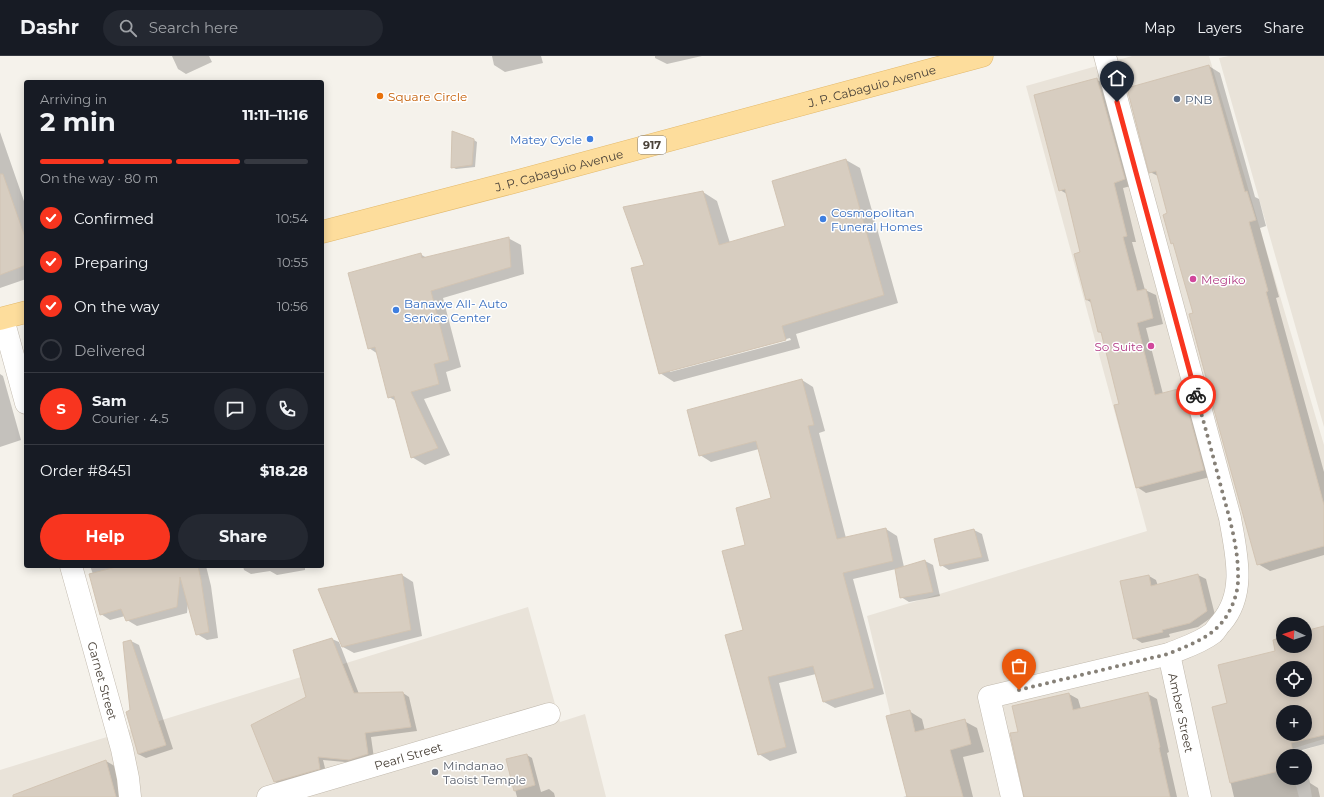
<!DOCTYPE html>
<meta charset="utf-8">
<style>
body{margin:0;font-family:Montserrat,sans-serif;background:#242831;color:#f1f3f6;height:100vh;display:flex;flex-direction:column;font-size:15px;white-space:nowrap}
*{box-sizing:border-box;margin:0}
p{font-size:13px;color:#9ea1a6}
.icon{flex:none;width:22px;height:22px;fill:none;stroke:currentColor;stroke-width:2;stroke-linecap:round;stroke-linejoin:round}
.map{position:relative;flex:1;overflow:hidden}
.sheet{position:absolute;left:24px;top:24px;width:300px;height:488px;display:flex;flex-direction:column;background:#171b24;border-radius:4px;box-shadow:0 2px 10px #0003}
.sheet>*{flex:none}
.needle{width:26px;rotate:274deg}
.fabs{position:absolute;left:1276px;top:561px;display:grid;gap:8px}
.fabs a{display:grid;place-items:center;width:36px;height:36px;border-radius:50%;background:#171b24;box-shadow:0 2px 10px #0003;font-size:20px}
.pin{position:absolute;display:grid;place-items:center;width:34px;height:34px;color:#fff;margin:-41px -17px;border-radius:50% 50% 50% 0;rotate:-45deg;box-shadow:0 0 4px #0007}
.pin .icon{rotate:45deg}
.courier{position:absolute;display:grid;place-items:center;width:40px;height:40px;margin:-20px;border:3px solid #f8351f;border-radius:50%;background:#fff;color:#222;box-shadow:0 1px 5px #0007}
.head em{font-style:normal;font-weight:700}
.head div{display:flex;flex-direction:column-reverse}
.head{display:flex;align-items:center;justify-content:space-between;height:68px;padding:0 16px}
h1{font-size:26px;font-weight:700;line-height:30px}
.bar{display:grid;grid-template-columns:repeat(4,1fr);gap:6px 4px;align-content:center;height:48px;padding:0 16px}
.bar i{height:5px;border-radius:3px;background:#363941}
.bar .current{background:#f8351f}
.bar p{grid-column:span 4}
.line{display:flex;align-items:center;gap:10px;padding:0 16px;border-top:1px solid #363941}
.line div{flex:1}
.round{display:grid;place-items:center;flex:none;width:42px;height:42px;border-radius:21px;background:#242831}
ol{padding:0 16px;list-style:none}
li{display:flex;align-items:center;gap:12px;height:44px}
li p{margin-inline-start:auto}
li .icon{padding:4px;border-radius:50%;background:#f8351f;color:#fff;stroke-width:4}
li:last-child{color:#9ea1a6}
li i{width:22px;height:22px;border:2px solid #363941;border-radius:50%}
.primary-button{display:flex;gap:8px;margin-top:auto;padding:8px 16px}
.primary-button a{flex:1;height:46px;border-radius:24px;background:#f8351f;color:#fff;font-size:16px;font-weight:700;line-height:46px;text-align:center}
.primary-button a+a{background:#242831;color:#f1f3f6}
header{display:flex;align-items:center;gap:24px;box-sizing:border-box;height:56px;padding:0 20px;background:#171b24;border-bottom:1px solid #363941}
header strong{font-size:19px}
nav{display:flex;gap:22px;margin-inline-start:auto;font-size:14px}
.search{width:280px;height:36px;background:#242831;display:flex;align-items:center;gap:10px;box-sizing:border-box;padding:0 14px;border-radius:22px;color:#9ea1a6;font-size:15px}
.map>svg:first-child{display:block}
.residential{fill:#e9e3d9;fill-rule:evenodd}
.shadow{fill:#0003;fill-rule:evenodd}
.building{fill:#d7cdc0;stroke:#d2c4b3;fill-rule:evenodd}
.lines{fill:none;stroke-linecap:round;stroke-linejoin:round}
.minor-casing{stroke:#c1b9ad;stroke-width:23}
.major-casing{stroke:#e3b96b;stroke-width:23}
.minor{stroke:#fff;stroke-width:22}
.major{stroke:#fddd9c;stroke-width:22}
.done{stroke:#868077;stroke-width:4;stroke-dasharray:0 7.2}
.route{stroke:#f8351f;stroke-width:5}
.food-dot{fill:#e8710a;stroke:#fff;stroke-width:1.5}
.service-dot{fill:#5c6f8a;stroke:#fff;stroke-width:1.5}
.shop-dot{fill:#3f7fe0;stroke:#fff;stroke-width:1.5}
.hotel-dot{fill:#d1479c;stroke:#fff;stroke-width:1.5}
.worship-dot{fill:#6b7280;stroke:#fff;stroke-width:1.5}
.labels{text-anchor:middle;dominant-baseline:central;stroke-width:3;stroke-linejoin:round;paint-order:stroke}
.shield{fill:#fff;stroke:#807b74;stroke-width:1}
.shield-label{font-size:11px;font-weight:bold;fill:#4a4239}
.street-label{font-size:12px;fill:#4a4239;stroke:#fff}
.food-label{font-size:12px;fill:#c56008;stroke:#fff;text-anchor:start}
.service-label{font-size:12px;fill:#4e5e75;stroke:#fff;text-anchor:start}
.shop-label{font-size:12px;fill:#366cbe;stroke:#fff;text-anchor:start}
.hotel-label{font-size:12px;fill:#b23c85;stroke:#fff;text-anchor:start}
.worship-label{font-size:12px;fill:#5b616d;stroke:#fff;text-anchor:start}
</style>
<header>
<strong>Dashr</strong>
<div class="search"><svg class="icon" aria-label="search" viewBox="0 0 24 24"><circle cx="10" cy="10" r="6"/><path d="M15 15l6 6"/></svg>Search here</div>
<nav><a>Map</a><a>Layers</a><a>Share</a></nav>
</header>
<div class="map">
<svg width="1324" height="741" viewBox="0 0 1324 741">
<rect width="100%" height="100%" fill="#f5f2eb"/>
<path class="residential" d="M1132,0H1209L1324,389V683L1288,694L1283,700V722H1294L1299,741H910L867,560L1147,475L1026,30ZM1283,568H1305V590H1283ZM1283,612H1305V634H1283ZM1283,656H1305V678H1283Z
M1229,0H1324V371L1219,2Z
M528,551L560,666L585,658L606,741H0V714Z
M1324,688V741H1312L1304,694Z"/>
<path class="shadow" d="M172,0H209L212,6L186,18L178,13Z
M492,0H541L543,7L505,16L494,9Z
M655,0H702L667,8L655,2Z
M1209,10L1220,17L1245,105L1255,141L1259,143L1266,170L1260,172L1279,241L1276,242L1324,416V499L1270,515L1258,508L1194,258L1175,189L1172,187L1168,158L1158,120L1150,116Z
M1097,24L1107,29L1135,129L1123,132L1136,186H1132L1145,234L1156,239L1163,268L1146,272L1163,338L1182,333L1192,338L1214,420L1146,437L1137,431L1120,349L1102,277L1099,276L1092,247L1087,244L1081,197L1067,138L1060,134Z
M0,76L26,151V223L0,232Z
M474,84L477,86L475,111L456,113L452,111Z
M846,104L860,112L898,247L796,278L800,292L674,326L660,317L646,209L703,136L717,145L730,187L787,171ZM790,282L791,284L670,316V314Z
M508,182L521,189L524,218L443,242L461,311L446,316L451,335L424,343L450,399L425,409L412,401L396,345L389,341L378,298L369,292L420,198L427,202Z
M0,318L3,320L21,384L0,391Z
M802,324L813,331L825,375L819,377L846,482L886,473L897,480L904,511L925,505L933,509L940,540L909,546L901,541L896,513L853,523L884,638L835,652L824,646L816,618L779,627L797,697L770,705L759,698L744,574L746,490L772,443L759,393L711,406L700,399Z
M974,474L982,478L989,505L949,514L941,509Z
M90,510H206L211,530L218,582L207,584L197,578L188,546L187,557L137,570L127,564L125,560L110,564L101,558L93,518Z
M243,510H305V514L277,519L270,515L251,518L244,514Z
M402,519L413,526L422,580L354,597L343,591Z
M1198,519L1206,523L1215,559L1198,571L1169,578L1170,581L1142,587L1134,582L1149,520L1156,524L1158,530Z
M1324,571V688L1302,694L1303,700H1283V722H1305V706L1310,727L1318,732L1320,741H1234L1213,651L1229,647L1277,596L1283,582V590H1305V576ZM1283,612H1305V634H1283ZM1283,656H1305V678H1283Z
M332,583L339,586L359,638L403,637L409,641L417,675L371,681L374,702L356,707L323,704L326,716L281,729L275,726L307,641L294,595Z
M131,585L139,589L173,693L146,702L138,698L131,654Z
M1069,638L1078,643L1081,653L1148,638L1157,643L1169,696L1167,697L1177,741H1029L1019,676L1013,651Z
M909,655L922,663L925,675L964,665L977,672L984,696L963,701L973,741H903L908,740Z
M527,699L532,702L541,736L549,733L554,737L555,741H517L507,704Z
M106,705L118,712L126,741H49L46,728Z"/>
<path class="building" d="M1209,9L1234,97L1245,136L1247,135L1256,164L1249,166L1268,235L1266,236L1324,449V490L1257,509L1206,325H1207L1189,258L1193,257L1173,187L1171,188L1163,159L1167,157L1156,115L1149,117L1127,32Z
M1097,22L1125,123L1114,127L1127,180L1123,181L1137,235L1146,233L1153,262L1137,267L1155,339L1182,332L1204,414L1136,432L1114,349L1119,348L1101,276H1098L1090,243L1086,244L1074,198L1080,196L1065,133L1059,135L1034,39Z
M452,75L474,83L472,109L451,112Z
M846,103L884,239L782,270L786,284L659,318L631,212L644,209L623,151L703,135L719,189L785,170L772,125Z
M0,118H3L26,184V209L0,219Z
M509,181L511,211L431,235L449,304L434,308L439,328L411,336L438,392L411,402L394,340L388,342L375,291L368,293L348,217L421,197L422,202Z
M802,323L814,369L808,370L837,483L886,472L893,505L843,517L874,632L823,646L813,610L768,621L786,691L758,699L725,579L743,574L722,495L745,489L736,452L771,442L756,385L699,400L687,354Z
M974,473L982,501L940,510L934,483Z
M925,504L933,536L900,542L895,513Z
M120,510H198L201,524L209,576L196,579L180,521L177,551L126,565L121,553L100,559L89,518Z
M402,518L411,574L342,591L318,533Z
M1198,518L1207,555L1190,567L1162,574L1163,576L1133,583L1120,525L1149,519L1151,530Z
M1324,570V679L1291,687L1294,700H1283V714L1230,727L1212,651L1227,647L1218,609L1275,595L1273,584L1283,581V590H1305V575ZM1283,612H1305V634H1283ZM1283,656H1305V678H1283Z
M332,582L354,637L403,636L411,671L365,677L368,698L349,704L318,701L320,713L274,726L251,669L306,641L293,594Z
M131,584L166,689L138,698L126,656L130,654L123,586Z
M1148,636L1160,691L1159,692L1170,741H1024L1010,677L1018,676L1012,650L1069,637L1073,654Z
M910,654L915,676L965,663L971,688L950,694L963,741H907L886,660Z
M527,698L535,729L514,735L506,703Z
M106,704L116,741H13V739Z"/>
<g class="lines">
<g class="minor-casing">
<g id="minor">
<path d="M3,263L26,347"/>
<path id="s1" d="M71,510L122,693L128,722L130,741"/>
<path id="s2" d="M1169,598L1200,741"/>
<path id="s3" d="M268,741L549,658"/>
<path d="M1012,741L989,641L1169,598C1183,592 1200,587 1213,577C1216,574 1218,570 1221,567C1247,537 1236,497 1230,462L1105,0"/>
</g>
</g>
<g class="major-casing">
<g id="major">
<path id="s4" d="M322,176L510,127L982,0"/>
<path d="M0,263L26,256"/>
</g>
</g>
<use href="#minor" class="minor"/>
<use href="#major" class="major"/>
</g>
<g class="lines">
<path class="done" d="M1019,634L1168,598C1190,589 1213,581 1226,561C1233,550 1238,536 1238,524C1239,492 1229,461 1221,431C1213,400 1205,370 1196,339"/>
<path class="route" d="M1117,46L1196,339"/>
</g>
<circle class="food-dot" cx="380" cy="40" r="4"/>
<circle class="service-dot" cx="1177" cy="43" r="4"/>
<g class="shop-dot">
<circle cx="590" cy="83" r="4"/>
<circle cx="823" cy="163" r="4"/>
<circle cx="396" cy="254" r="4"/>
</g>
<g class="hotel-dot">
<circle cx="1193" cy="223" r="4"/>
<circle cx="1151" cy="290" r="4"/>
</g>
<circle class="worship-dot" cx="435" cy="716" r="4"/>
<g class="labels">
<rect class="shield" x="638" y="80" width="28" height="18" rx="3"/>
<g class="shield-label">
<text x="652" y="89">917</text>
</g>
<g class="street-label">
<text stroke="none"><textPath href="#s4" startOffset="569">J. P. Cabaguio Avenue</textPath></text>
<text stroke="none"><textPath href="#s4" startOffset="245">J. P. Cabaguio Avenue</textPath></text>
<text stroke="none"><textPath href="#s1" startOffset="119">Garnet Street</textPath></text>
<text stroke="none"><textPath href="#s2" startOffset="60">Amber Street</textPath></text>
<text stroke="none"><textPath href="#s3" startOffset="146">Pearl Street</textPath></text>
</g>
<g class="food-label">
<text x="388" y="40">Square Circle</text>
</g>
<g class="service-label">
<text x="1185" y="43">PNB</text>
</g>
<g class="shop-label">
<text x="582" y="83" text-anchor="end">Matey Cycle</text>
<text x="831" y="156">Cosmopolitan<tspan x="831" dy="14">Funeral Homes</tspan></text>
<text x="404" y="247">Banawe All- Auto<tspan x="404" dy="14">Service Center</tspan></text>
</g>
<g class="hotel-label">
<text x="1201" y="223">Megiko</text>
<text x="1143" y="290" text-anchor="end">So Suite</text>
</g>
<g class="worship-label">
<text x="443" y="709">Mindanao<tspan x="443" dy="14">Taoist Temple</tspan></text>
</g>
</g>
</svg>
<div class="fabs">
<a><svg class="needle" viewBox="-14 -14 28 28"><path d="M0-13l5 13h-10z" fill="#e53935"/><path d="M0 13l5-13h-10z" fill="#9ea1a6"/></svg></a>
<a><svg class="icon" aria-label="locate" viewBox="0 0 24 24"><circle cx="12" cy="12" r="6"/><path d="M12 2v4M12 18v4M2 12h4M18 12h4"/></svg></a>
<a>+</a>
<a>−</a>
</div>
<div class="pin" style="left:1019px;top:634px;background:#ea580c"><svg class="icon" aria-label="bag" viewBox="0 0 24 24"><path d="M5 8h14l-1 12H6zM9 8a3 3 0 0 1 6 0"/></svg></div>
<div class="pin" style="left:1117px;top:46px;background:#1f2937"><svg class="icon" aria-label="home" viewBox="0 0 24 24"><path d="M3 11l9-7 9 7M6 9v11h12V9"/></svg></div>
<div class="courier" style="left:1196px;top:339px"><svg class="icon" aria-label="bike" viewBox="0 0 24 24"><circle cx="6" cy="16" r="4"/><circle cx="18" cy="16" r="4"/><path d="M6 16l4-8h5l3 8M10 8l3 8H6M13 5h3"/></svg></div>
<section class="sheet">
<div class="head"><div><h1>2 min</h1><p>Arriving in</p></div><em>11:11–11:16</em></div>
<div class="bar"><i class="current"></i><i class="current"></i><i class="current"></i><i></i><p>On the way · 80 m</p></div>
<ol>
<li><svg class="icon" aria-label="check" viewBox="0 0 24 24"><path d="M5 12l5 5 9-10"/></svg>Confirmed<p>10:54</p></li>
<li><svg class="icon" aria-label="check" viewBox="0 0 24 24"><path d="M5 12l5 5 9-10"/></svg>Preparing<p>10:55</p></li>
<li><svg class="icon" aria-label="check" viewBox="0 0 24 24"><path d="M5 12l5 5 9-10"/></svg>On the way<p>10:56</p></li>
<li><i></i>Delivered</li>
</ol>
<div class="line" style="height:72px"><b class="round" style="background:#f8351f;color:#fff">S</b><div><b>Sam</b><p>Courier · 4.5</p></div><a class="round"><svg class="icon" aria-label="chat" viewBox="0 0 24 24"><path d="M4 5h16v11H9l-5 4z"/></svg></a><a class="round"><svg class="icon" aria-label="phone" viewBox="0 0 24 24"><path d="M5 4h4l2 5-3 2q2 4 5 5l2-3 5 2v4C11 20 4 13 5 4z"/></svg></a></div>
<div class="line" style="height:52px"><div>Order #8451</div><b>$18.28</b></div>
<div class="primary-button"><a>Help</a><a>Share</a></div>
</section>
</div>
